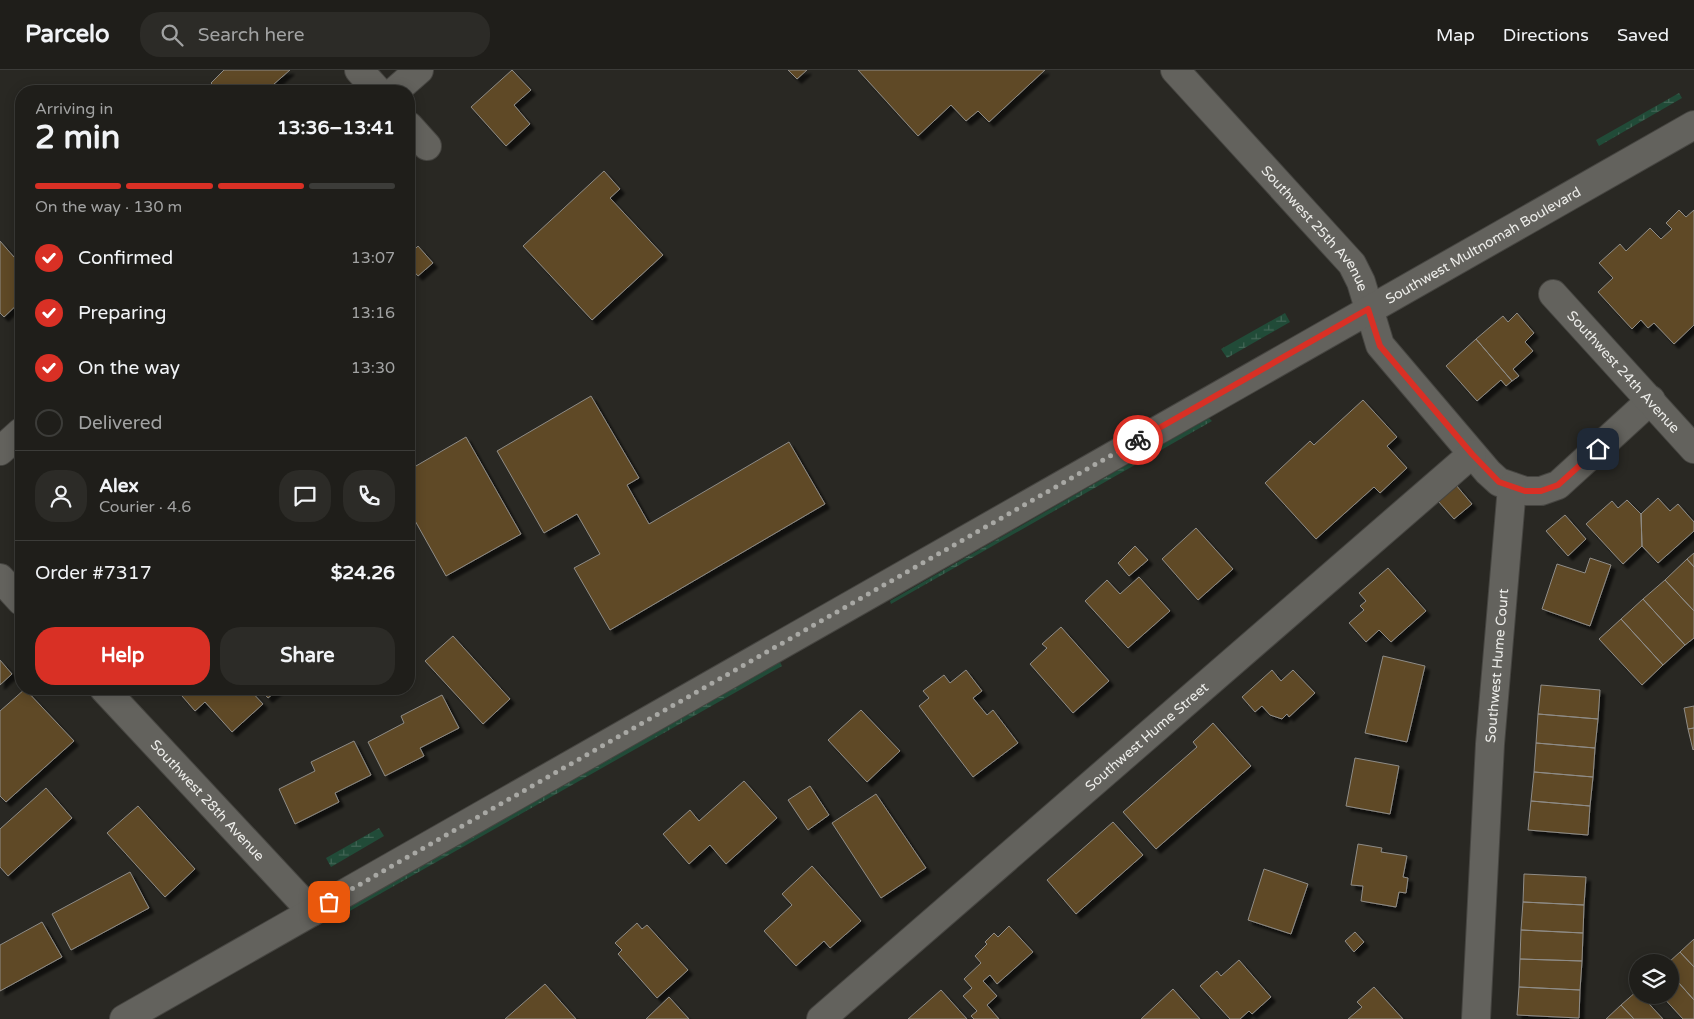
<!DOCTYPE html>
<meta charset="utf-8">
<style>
body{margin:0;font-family:"Varela Round",sans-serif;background:#2c2b27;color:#f1f3f6;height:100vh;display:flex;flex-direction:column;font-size:19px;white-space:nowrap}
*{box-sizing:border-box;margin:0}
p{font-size:16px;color:#a1a2a2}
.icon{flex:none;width:28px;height:28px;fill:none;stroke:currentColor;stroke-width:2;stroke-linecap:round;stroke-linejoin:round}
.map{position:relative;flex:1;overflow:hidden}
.details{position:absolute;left:15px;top:15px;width:400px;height:610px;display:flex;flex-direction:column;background:#1f1e1a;border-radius:20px;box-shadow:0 2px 12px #0003,0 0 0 1px #3c3c39}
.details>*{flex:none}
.fabs{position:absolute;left:1629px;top:884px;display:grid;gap:10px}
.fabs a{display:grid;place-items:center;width:50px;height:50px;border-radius:50%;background:#1f1e1a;box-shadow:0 2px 12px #0003,0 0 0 1px #3c3c39;font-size:25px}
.pin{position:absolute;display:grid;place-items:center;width:42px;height:42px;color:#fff;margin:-21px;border-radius:10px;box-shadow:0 2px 8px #0006}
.courier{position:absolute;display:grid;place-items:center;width:50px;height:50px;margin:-25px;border:4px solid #d93025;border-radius:50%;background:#fff;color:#222;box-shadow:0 1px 6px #0007}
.head em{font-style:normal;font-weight:700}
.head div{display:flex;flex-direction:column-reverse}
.head{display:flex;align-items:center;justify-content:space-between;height:85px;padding:0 20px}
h1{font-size:32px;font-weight:700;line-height:38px}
.bar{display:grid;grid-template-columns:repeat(4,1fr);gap:8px 5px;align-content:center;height:60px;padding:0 20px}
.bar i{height:6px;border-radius:4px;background:#3c3c39}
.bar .on{background:#d93025}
.bar p{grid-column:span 4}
.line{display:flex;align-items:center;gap:12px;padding:0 20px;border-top:1px solid #3c3c39}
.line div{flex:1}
.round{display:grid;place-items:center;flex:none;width:52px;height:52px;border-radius:20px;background:#2c2b27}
ol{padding:0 20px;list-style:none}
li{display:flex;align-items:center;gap:15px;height:55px}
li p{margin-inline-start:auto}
li .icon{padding:5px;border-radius:50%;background:#d93025;color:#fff;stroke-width:4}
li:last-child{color:#a1a2a2}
li i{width:28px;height:28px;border:2px solid #3c3c39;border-radius:50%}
.primary-button{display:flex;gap:10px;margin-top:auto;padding:10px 20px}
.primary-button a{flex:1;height:58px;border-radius:20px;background:#d93025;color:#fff;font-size:20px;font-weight:700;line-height:58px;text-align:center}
.primary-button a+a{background:#2c2b27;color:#f1f3f6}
header{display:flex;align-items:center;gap:30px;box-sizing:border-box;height:70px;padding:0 25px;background:#1f1e1a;border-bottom:1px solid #3c3c39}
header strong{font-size:24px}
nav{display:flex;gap:28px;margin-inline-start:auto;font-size:18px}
.search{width:350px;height:45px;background:#2c2b27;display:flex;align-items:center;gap:12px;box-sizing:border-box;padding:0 18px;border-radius:20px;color:#a1a2a2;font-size:19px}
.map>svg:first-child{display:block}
.wetland{fill:url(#wetland-marsh)}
.building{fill:#5e4926;stroke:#8f8c87;filter:url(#shadow)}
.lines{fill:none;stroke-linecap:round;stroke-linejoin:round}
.street-casing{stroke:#464541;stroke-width:30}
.secondary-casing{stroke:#464541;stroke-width:30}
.street{stroke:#63625d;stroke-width:28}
.secondary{stroke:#63625d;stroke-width:28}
.done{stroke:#a8a8a4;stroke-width:5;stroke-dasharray:0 9}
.route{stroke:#d93025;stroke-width:6}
.labels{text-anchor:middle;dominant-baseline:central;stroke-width:4.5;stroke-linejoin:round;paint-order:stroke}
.street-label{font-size:14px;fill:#ededea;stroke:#292823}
</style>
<header>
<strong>Parcelo</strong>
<div class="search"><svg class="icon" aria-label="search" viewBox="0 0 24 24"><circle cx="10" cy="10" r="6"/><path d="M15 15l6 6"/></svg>Search here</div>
<nav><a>Map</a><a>Directions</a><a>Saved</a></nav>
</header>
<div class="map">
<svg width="1694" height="949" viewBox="0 0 1694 949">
<defs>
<pattern id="wetland-marsh" width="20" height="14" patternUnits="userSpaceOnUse" patternTransform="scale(1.25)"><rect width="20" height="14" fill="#214b38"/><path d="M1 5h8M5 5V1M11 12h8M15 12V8" fill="none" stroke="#426555"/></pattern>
<filter id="shadow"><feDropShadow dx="4.5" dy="4.5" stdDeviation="1" flood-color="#0009"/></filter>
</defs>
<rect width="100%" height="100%" fill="#292823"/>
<path class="wetland" d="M1679,23L1682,28L1599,76L1596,70Z
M1285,243L1290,252L1227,288L1221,279Z
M1209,348L1212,351L891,534L890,531Z
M780,592L782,596L348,842L346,838Z
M379,758L384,766L331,797L326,788Z"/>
<path class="building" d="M224,0H290L266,21H219L211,13Z
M512,0L531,20L514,35L530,54L506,76L471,37Z
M788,0H807L797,9Z
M858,0H1045L989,52L978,41L966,51L951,35L918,66Z
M604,101L620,119L610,128L663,185L592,250L523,176Z
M1679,140L1686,147L1694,140V255L1674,274L1654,253L1648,258L1641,250L1632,259L1598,222L1613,208L1599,193L1620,174L1626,181L1650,158L1661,169L1672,159L1666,153Z
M0,171L21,195V214L18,217L21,221V231L4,247L0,243Z
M418,176L433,193L418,206L409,196V185Z
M1517,243L1534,263L1525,272L1533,281L1513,299L1519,306L1512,311L1476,269L1503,246L1508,252Z
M1476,269L1512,311L1506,316L1501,310L1477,331L1446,296Z
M591,326L639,408L627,415L649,454L789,372L825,434L610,560L574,498L600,484L577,444L544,463L497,381Z
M1363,330L1397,367L1387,376L1407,398L1380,423L1374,417L1316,469L1265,413L1310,371L1314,375Z
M466,367L521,464L446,506L409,440V400Z
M1456,415L1472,434L1454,449L1438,431Z
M1658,428L1670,441L1678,434L1694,452V461L1658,493L1642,476L1641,444Z
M1627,430L1641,444L1642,476L1623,494L1586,454L1612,431L1618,438Z
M1565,445L1586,469L1568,486L1546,461Z
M1196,458L1233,499L1198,530L1162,489Z
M1135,476L1148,490L1129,506L1118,493Z
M1694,483V497L1687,489Z
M1590,488L1611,495L1590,556L1542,539L1557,494L1585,503Z
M1687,489L1694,497V541L1665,510Z
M1388,498L1426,541L1391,572L1379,560L1366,572L1349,553L1364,540L1360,536L1366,531L1359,523Z
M1139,507L1170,541L1128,578L1085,531L1107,510L1120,524Z
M1665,510L1694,541V568L1685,575L1643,529Z
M1643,529L1685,575L1663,595L1621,549Z
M1621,549L1663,595L1642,615L1599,569Z
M1061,557L1109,611L1073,643L1030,594L1047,578L1042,574Z
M453,566L510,629L483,654L425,591Z
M1383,586L1425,596L1407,672L1365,663Z
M0,590L12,604L0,615Z
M966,600L982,621L973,628L987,645L993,640L1018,673L973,707L919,636L929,628L923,621L944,605L950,613Z
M1272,600L1281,611L1293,600L1315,623L1289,647L1287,644L1282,649L1270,645L1262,636L1255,642L1242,627Z
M1541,615L1600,620L1598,649L1538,644Z
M25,619L74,671L6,732L0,726V641Z
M176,619H249L263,634L232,662L205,632L195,641Z
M260,619H279L268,628Z
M442,625L459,658L420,678L424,686L385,706L368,672L404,653L401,646Z
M1694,636V658L1688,659L1684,638Z
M861,640L900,681L867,712L828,670Z
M1538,644L1598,649L1595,678L1536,673Z
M1213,653L1251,696L1156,779L1123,742L1197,677L1193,672Z
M1694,658V679L1693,680L1688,659Z
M354,671L371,705L335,723L339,732L295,754L279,719L315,701L311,692Z
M1536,673L1595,678L1593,707L1534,702Z
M1355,688L1399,696L1390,744L1346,736Z
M1534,702L1593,707L1590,736L1531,731Z
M744,711L777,748L726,794L710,775L689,794L663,764L690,740L699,751Z
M810,716L829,745L808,760L788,730Z
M46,718L72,748L8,806L0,797V759Z
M876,724L926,798L881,828L832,753Z
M1531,731L1590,736L1588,765L1528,760Z
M138,736L195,799L165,827L107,763Z
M1113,752L1143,785L1076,844L1047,810Z
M1358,774L1382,778L1381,782L1407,786L1403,807L1408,808L1406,823L1399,822L1396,837L1361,831L1363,816L1351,815Z
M812,796L861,851L830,878L824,871L796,896L764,861L792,835L782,824Z
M1264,799L1308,814L1291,864L1248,850Z
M130,802L149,838L71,880L52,844Z
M1524,804L1586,807L1584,835L1523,832Z
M1523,832L1584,835L1583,863L1521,860Z
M42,852L62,887L0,921V875Z
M637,853L642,859L647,855L688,900L657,928L618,884L622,880L615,873Z
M1009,856L1033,882L997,914L990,905L983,911L997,926L987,935L999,949H974L971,946L977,941L963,926L972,918L964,909L981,893L975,886L987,874L985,872L994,863L998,867Z
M1521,860L1583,863L1582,891L1520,889Z
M1355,862L1364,872L1354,882L1345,871Z
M1694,869V897L1680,882Z
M1680,882L1694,897V930L1670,903L1669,892Z
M1520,889L1582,891L1580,920L1519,917Z
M1239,890L1271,927L1252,944L1249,941L1240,949H1230L1200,916L1217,901L1221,906Z
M1670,903L1694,930V949H1683L1661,925H1670Z
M545,914L576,949H505Z
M1374,917L1403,949H1348L1362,937L1357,932Z
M1519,917L1580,920L1579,948L1517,945Z
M1173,919L1200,949H1141Z
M941,920L967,949H908Z
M1637,921L1638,925H1641L1663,949H1634L1621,935Z
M669,927L689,949H646Z
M1621,935L1634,949H1606Z"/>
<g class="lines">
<g class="street-casing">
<g id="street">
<path d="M359,0L378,21"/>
<path id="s1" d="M1175,0L1352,194L1361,212L1380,275L1488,402L1499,412L1525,421H1541L1558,415L1651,330"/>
<path d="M395,21L419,0"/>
<path d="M409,56L427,76"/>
<path id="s2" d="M1553,224L1694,379"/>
<path d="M0,381L21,362"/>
<path d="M0,508L21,531"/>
<path id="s3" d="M104,619L312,842"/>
<path id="s4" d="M821,949L1472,384"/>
<path id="s5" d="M1476,949L1490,674L1512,417"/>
</g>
</g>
<g class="secondary-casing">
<g id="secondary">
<path id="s6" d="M124,949L1694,55"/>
</g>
</g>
<use href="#street" class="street"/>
<use href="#secondary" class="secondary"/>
</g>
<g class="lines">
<path class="done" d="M329,832L1138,370"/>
<path class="route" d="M1138,370L1368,239L1380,276L1472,384L1499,412L1525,421H1541L1558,415L1598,379"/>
</g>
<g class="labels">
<g class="street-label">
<text stroke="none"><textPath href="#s1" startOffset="212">Southwest 25th Avenue</textPath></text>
<text stroke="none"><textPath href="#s6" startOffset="1564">Southwest Multnomah Boulevard</textPath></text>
<text stroke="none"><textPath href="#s2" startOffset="105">Southwest 24th Avenue</textPath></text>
<text stroke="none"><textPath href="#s5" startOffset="354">Southwest Hume Court</textPath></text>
<text stroke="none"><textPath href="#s4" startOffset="431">Southwest Hume Street</textPath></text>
<text stroke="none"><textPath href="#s3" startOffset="152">Southwest 28th Avenue</textPath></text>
</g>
</g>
</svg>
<div class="fabs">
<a><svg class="icon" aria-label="layers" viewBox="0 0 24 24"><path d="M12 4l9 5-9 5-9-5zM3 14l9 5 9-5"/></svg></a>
</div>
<div class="pin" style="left:329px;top:832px;background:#ea580c"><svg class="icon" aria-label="bag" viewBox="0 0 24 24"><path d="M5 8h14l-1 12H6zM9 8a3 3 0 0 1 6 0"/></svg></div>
<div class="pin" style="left:1598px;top:379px;background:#1f2937"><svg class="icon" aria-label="home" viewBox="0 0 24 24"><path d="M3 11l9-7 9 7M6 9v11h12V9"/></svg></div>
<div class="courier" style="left:1138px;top:370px"><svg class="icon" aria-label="bike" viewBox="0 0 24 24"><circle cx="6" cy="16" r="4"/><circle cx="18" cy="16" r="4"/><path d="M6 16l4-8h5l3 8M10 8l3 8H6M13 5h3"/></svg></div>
<section class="details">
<div class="head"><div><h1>2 min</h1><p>Arriving in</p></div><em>13:36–13:41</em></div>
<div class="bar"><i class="on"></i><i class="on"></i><i class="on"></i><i></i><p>On the way · 130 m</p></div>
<ol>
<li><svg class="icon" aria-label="check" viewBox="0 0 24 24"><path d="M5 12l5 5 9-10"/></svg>Confirmed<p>13:07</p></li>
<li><svg class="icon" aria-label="check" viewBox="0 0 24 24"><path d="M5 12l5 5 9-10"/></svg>Preparing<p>13:16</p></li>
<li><svg class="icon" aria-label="check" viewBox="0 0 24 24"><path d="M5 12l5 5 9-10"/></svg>On the way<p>13:30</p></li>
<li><i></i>Delivered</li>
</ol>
<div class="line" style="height:90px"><a class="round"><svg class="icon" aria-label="person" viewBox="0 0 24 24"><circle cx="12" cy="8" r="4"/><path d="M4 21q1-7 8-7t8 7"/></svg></a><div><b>Alex</b><p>Courier · 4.6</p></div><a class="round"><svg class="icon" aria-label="chat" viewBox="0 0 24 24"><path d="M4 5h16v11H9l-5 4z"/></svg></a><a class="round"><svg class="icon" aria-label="phone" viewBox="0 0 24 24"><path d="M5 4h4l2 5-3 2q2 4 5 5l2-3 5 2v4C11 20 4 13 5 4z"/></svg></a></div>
<div class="line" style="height:65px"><div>Order #7317</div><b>$24.26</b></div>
<div class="primary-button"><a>Help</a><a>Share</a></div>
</section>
</div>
